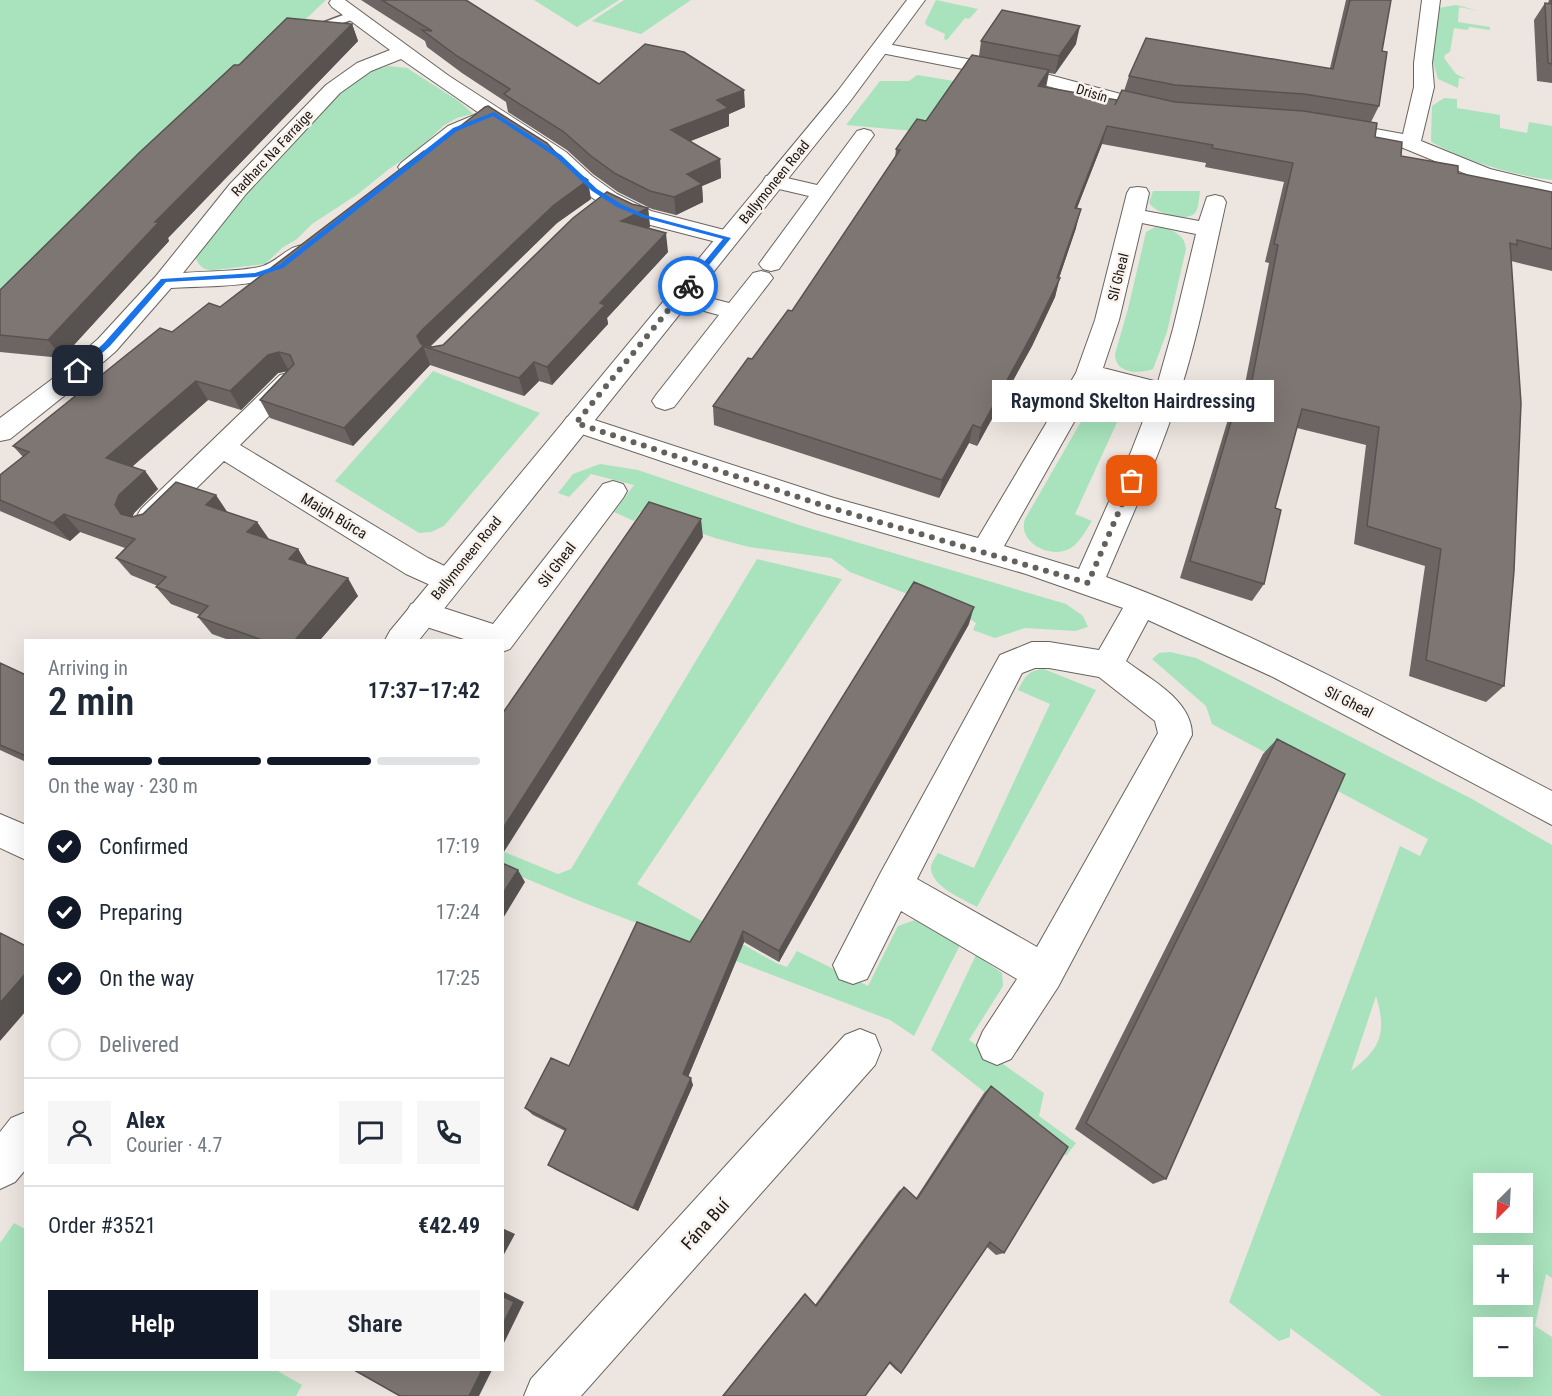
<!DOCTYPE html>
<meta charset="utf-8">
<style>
body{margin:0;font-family:"Roboto Condensed",sans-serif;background:#f6f6f7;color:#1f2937;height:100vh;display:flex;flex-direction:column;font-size:22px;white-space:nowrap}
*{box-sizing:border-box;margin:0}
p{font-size:20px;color:#747a83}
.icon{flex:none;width:33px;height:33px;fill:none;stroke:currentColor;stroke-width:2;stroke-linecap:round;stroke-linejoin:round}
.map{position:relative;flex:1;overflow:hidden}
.drawer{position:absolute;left:24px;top:639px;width:480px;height:732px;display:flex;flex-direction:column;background:#fff;border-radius:0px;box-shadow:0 6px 24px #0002}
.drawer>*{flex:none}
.needle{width:39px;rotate:204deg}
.fabs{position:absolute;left:1473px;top:1173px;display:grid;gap:12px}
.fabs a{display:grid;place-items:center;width:60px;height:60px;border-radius:0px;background:#fff;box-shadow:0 6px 24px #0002;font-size:30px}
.pin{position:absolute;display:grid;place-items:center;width:51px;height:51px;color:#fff;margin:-26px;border-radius:12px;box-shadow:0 3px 9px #0006}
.courier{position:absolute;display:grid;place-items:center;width:60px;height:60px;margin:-30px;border:4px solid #1a73e8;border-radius:50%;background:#fff;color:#222;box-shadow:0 2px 8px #0007}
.bubble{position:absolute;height:42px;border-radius:0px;background:#fff;box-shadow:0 6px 24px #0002;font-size:20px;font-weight:600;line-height:42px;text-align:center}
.summary em{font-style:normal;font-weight:600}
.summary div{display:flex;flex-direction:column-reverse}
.summary{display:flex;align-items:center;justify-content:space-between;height:102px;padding:0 24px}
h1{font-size:39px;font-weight:600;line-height:45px}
.bar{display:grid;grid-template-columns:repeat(4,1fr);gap:9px 6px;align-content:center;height:72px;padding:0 24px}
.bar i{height:8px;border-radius:4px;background:#e0e1e3}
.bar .active{background:#111827}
.bar p{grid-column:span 4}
.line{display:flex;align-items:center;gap:15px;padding:0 24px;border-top:2px solid #e0e1e3}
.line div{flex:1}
.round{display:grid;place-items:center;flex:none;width:63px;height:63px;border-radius:0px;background:#f6f6f7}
ol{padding:0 24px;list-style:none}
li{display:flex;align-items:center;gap:18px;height:66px}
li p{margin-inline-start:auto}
li .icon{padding:6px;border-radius:50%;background:#111827;color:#fff;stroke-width:4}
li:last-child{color:#747a83}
li i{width:33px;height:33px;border:3px solid #e0e1e3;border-radius:50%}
.cta{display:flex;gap:12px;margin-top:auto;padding:12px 24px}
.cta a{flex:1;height:69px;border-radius:0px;background:#111827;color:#fff;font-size:24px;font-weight:600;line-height:69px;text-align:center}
.cta a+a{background:#f6f6f7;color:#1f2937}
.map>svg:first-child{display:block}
.green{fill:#a8e3bd;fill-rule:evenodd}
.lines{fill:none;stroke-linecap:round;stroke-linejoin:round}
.service-casing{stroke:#6a645f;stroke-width:3}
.minor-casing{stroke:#6a645f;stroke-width:2}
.tertiary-casing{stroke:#6a645f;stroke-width:2}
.service{fill:#fff;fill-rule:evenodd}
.minor{fill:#fff;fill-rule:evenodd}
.tertiary{fill:#fff;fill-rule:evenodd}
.wall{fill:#6c6563}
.shaded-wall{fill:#585350}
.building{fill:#7e7673;stroke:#585350;stroke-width:1.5}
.route{fill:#1a73e8}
.done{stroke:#64605c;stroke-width:6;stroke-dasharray:0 10.8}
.labels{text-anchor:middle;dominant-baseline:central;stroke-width:5;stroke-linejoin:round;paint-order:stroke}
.far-street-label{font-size:14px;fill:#1a1816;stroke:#faf2ec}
.street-label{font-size:15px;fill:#1a1816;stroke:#faf2ec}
.near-street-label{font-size:18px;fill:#1a1816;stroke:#faf2ec}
</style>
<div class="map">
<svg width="1552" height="1396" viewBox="0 0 1552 1396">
<rect width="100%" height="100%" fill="#ede5df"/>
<path class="green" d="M0,0H326L207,113L0,322Z
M534,0H619L577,27Z
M624,0H691L641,34L592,21Z
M936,0L978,9L969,19L965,18L947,40L944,39L945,34L926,25L925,22Z
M1456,5L1480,11L1459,7L1458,22L1490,27V30L1469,27L1468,30L1454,28L1450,52L1445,55L1444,58L1456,74L1466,79L1459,78L1458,88L1438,79L1432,58L1438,8Z
M389,66L407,68L460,102L473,114L457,118L443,126L419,149L389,169L358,194L312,224L297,239L282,248L265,264L214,270C205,271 200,267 196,259L197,253L264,173L339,94L366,73Z
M917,75L954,81L925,123V132L846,125L880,81H909Z
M1444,98L1457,99V108L1500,115V128L1527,133L1529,122L1552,126V180C1510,174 1471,163 1433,143L1431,141L1432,106Z
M1153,191H1200C1199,197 1199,210 1194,214C1183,222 1156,213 1149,203Z
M1155,227C1169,228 1185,233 1186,249L1167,332L1153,369C1139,374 1115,374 1115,354L1128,309L1146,232Z
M433,371L540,413L444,526L431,532L419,533L335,481Z
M1117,390C1127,394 1141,399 1139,412L1124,407L1075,514L1092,521C1086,530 1080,542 1071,548C1051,560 1017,543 1025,519L1094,399L1108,391Z
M600,464L638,470L802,526L1066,604L1083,616L1088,627L1075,631L1025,628L995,638L973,630L976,623L965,616L850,572L831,558L749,547L715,538L640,512L634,521L614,512L634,485L591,474L569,497L558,493L573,474Z
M757,559L842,579L637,884L776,963L787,967L797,951L868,986L898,926L915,920L960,945L914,1036L890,1020L582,902L503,869L502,851L558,874L571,869Z
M1170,652L1196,658L1230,675L1472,799L1552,845V1278L1546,1274L1535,1326L1552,1337V1396H1382L1290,1328V1337L1279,1341L1229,1302L1400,846L1420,856L1428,839L1212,724L1206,706L1152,659L1159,653ZM1376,996C1387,1032 1381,1049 1351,1071ZM1484,1184H1522V1222H1484ZM1484,1256H1522V1294H1484ZM1484,1328H1522V1366H1484Z
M1044,669L1096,690L977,907C964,899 929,886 931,866C932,862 936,856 938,853L974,868L1050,704L1018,690C1025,677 1028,670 1044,669Z
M976,955L1002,973L1003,986L969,1040L1044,1093L1039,1116L1076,1143L1066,1156L931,1050Z
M14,1223L25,1229L26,1370H276L302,1385L296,1396H0V1243Z"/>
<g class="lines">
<g class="service-casing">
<path id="service" d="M354,11L358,12V18L320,30L314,26Z"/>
</g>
<g class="minor-casing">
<path id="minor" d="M331,0H345L449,76L566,152L592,176L617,194L651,211L736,233L739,238L736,243L728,245L635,221L601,204L576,186L552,160L493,122L462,134L415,171L408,173L401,171L398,167L401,163L448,126L479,113L401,59L371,71L340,93L246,194L183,273C208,271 235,272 259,267C279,263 289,241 310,246L313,251C286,291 214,285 171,288L116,351L69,392L10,439L0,441V418L51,380L98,339L156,276L230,184L326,85L357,63L390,50L332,7L329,3Z
M1422,0H1440L1432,63L1434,87L1421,141L1490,169L1552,184V196L1476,178L1396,145L1332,133L1325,131L1322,127L1325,123L1332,121L1403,134L1414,87V63Z
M882,43L1042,73L1162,105L1165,109L1162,113L1155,115L1040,84L876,52L873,48L876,44Z
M864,129L871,131L874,135L779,269L771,271L763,269L759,264L809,196L766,186L763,181L766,176L774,175L817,185L857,131Z
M1138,187L1146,188L1149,193L1145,211L1199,221L1207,197L1215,195L1223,197L1226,202C1211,268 1199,334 1178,398C1158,459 1131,518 1106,577C1261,634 1406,716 1552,791V825L1273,677L1148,620L1126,661C1151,680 1192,700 1192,735L1058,987L1011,1059L997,1065L983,1059L977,1045L983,1031L1017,979L901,911L867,979L853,984L839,979L833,965L880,874L1000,655L1032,642H1049L1099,650L1123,608L1026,574L818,514L567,429L563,423L567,417L576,414L834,498L978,538L1076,373L1095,320L1127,193L1130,188ZM1142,223L1196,234L1173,329L1158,382L1103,368L1119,320ZM1096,383L1152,398L1131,452L1079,569L1004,546ZM1035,668H1049L1099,677L1155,721L1158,733L1037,947L917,879L1022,673Z
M761,271L769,273L773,278L674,407L665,410L656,407L652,401L656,395L719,315L671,302L667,297L671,292L679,290L729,303L753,273Z
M289,373L298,375L302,381L298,387L240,445L428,558L459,573L463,581L459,589L448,593L406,574L224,461L161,523L151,527L141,523L137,516L141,509L280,375Z
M613,481L623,484L627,491L623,498L510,649L502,652V640H467L411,622L406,613L411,604L422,601L493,624L603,484Z
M0,814L26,825V860L0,848Z
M860,1029L875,1035L881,1050L875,1065L581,1396H524L531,1379L845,1035Z"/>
</g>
<g class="tertiary-casing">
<path id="tertiary" d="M907,0H925L851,100L419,640H385L390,631L837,92Z
M26,1112V1169L15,1182L0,1189V1132L11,1118Z"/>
</g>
<use href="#service" class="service"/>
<use href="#minor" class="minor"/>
<use href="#tertiary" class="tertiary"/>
</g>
<path class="wall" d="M361,0H466L599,84L745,107L729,114V126L690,141L720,159L721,178L702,186L703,202L676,215L652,209L618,192L593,174L567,150L508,112L506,102L462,73L427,47L425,41Z
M1346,0H1391L1382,51L1379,106L1371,122L1375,137L1401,156L1458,173L1552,192V271L1511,261L1504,686L1486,702L1409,676L1425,566L1354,544L1366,445L1297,428L1275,508L1264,584L1252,601L1180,578L1229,416L1238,398L1242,399L1269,263L1265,262L1284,182L1205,167L1206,163L1102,144L1077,208L1076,228L1059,278L1055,297L1032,346L977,446L969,443L939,498L714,425L713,406L792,311L895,158L896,149L926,121L979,56L981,41L1076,44L1055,74L1049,73L1046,88L1117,100L1124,91L1129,76L1330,68Z
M1549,0H1552V83L1537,81L1534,20L1545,3H1548Z
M352,24L358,41L168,238L169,241L62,358L0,352V290L239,65Z
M591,199L557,223L430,347H432L443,345L632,204L648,208L650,227L648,228L668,252L607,318L608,324L552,385L539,381L524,396L430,365L353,446L270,418L260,400L287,371L278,373L241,410L208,400L132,467L145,471L158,489L134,513L132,517L227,512L257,522L268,539L298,549L307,565L358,596L320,640H229L212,634L198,617L200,615L171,604L156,587L158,586L131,575L116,558L125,548L80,532L70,541L0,511V475L23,457L13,446L172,332L220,307Z
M969,624L779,962L744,942L688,1077L693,1085L638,1211L556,1170L548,1165L565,1131L533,1115L525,1108L569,1066L690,942Z
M0,663L26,675V762L0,750Z
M1277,739L1166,1179L1153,1184L1075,1129L1263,754Z
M991,1086L1004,1253L996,1255L987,1247L901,1373L896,1370L889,1363L865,1396H722L804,1294H805L815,1305L899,1191L904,1187L916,1198L984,1093Z"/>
<path class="shaded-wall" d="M352,24L358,41L168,238L169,241L62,358L48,340L155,222Z
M1080,26L1076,44L1055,74L1059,56Z
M1049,70L1045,88L1038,86Z
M744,90L745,107L729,114V126L673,148L671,130L717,100Z
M1107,126L1102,144L1070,226L1075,208Z
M720,159L721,178L702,186L703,202L676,215L674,197L687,174Z
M588,180L591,199L557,223L428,348L423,346L430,365L353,446L344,428L422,330L554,205Z
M648,208L650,227L624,240L621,221Z
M1081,209L1076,228L1056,287L1060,278L1055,297L1032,346L977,446L981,428L1057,278Z
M666,233L668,252L607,318L608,324L552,385L547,367L600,303Z
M279,352L289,371L278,373L241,410L230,391L268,355Z
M534,362L539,381L524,396L519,378Z
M196,381L208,400L121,476L106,458Z
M973,425L969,443L939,498L942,480Z
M145,471L158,489L134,513L130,523L121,514L115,505L119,495Z
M216,495L228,513L206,505Z
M64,514L80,532L70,541L53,523Z
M701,519L703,537L502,855V830Z
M257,522L269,539L247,532Z
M298,549L309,567L289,559Z
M348,578L358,596L320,640H295Z
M974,607L969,624L779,962V951Z
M518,870L525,882L502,920V895Z
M743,931L744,942L686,1082L683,1074Z
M26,973V1011L0,1041V1003Z
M691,1078L693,1085L638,1211L633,1208Z
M502,1228L515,1234L502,1258Z
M502,1291L524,1302L502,1347Z
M482,1370H492L479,1396H469Z"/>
<path class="building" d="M382,0H466L599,84L645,44L684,52L744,90L717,100L728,108L671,130L720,159L687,174L702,184L674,197L650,191L616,174L591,156L564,132L504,94L510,89L457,56L422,30L432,31Z
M1350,0H1391L1382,51L1387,52L1379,106L1304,94L1175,85L1129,76L1146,38L1333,69Z
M1551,0H1552V64L1548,63L1545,3L1552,4Z
M1002,10L1080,26L1059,56L981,41Z
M287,18L352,24L155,222H159L48,340L0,335V290L140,152L234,65H239Z
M972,55L1049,70L1038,86L1117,100L1115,105L1122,90L1175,102L1304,111L1377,123L1375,137L1402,142L1401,156L1458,166V173L1552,192V249L1517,240V245L1510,243L1521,403L1514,571L1504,686L1426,660L1441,549L1367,526L1379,427L1302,409L1275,508L1281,510L1264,584L1190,561L1238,398L1248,401L1278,245L1274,244L1293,163L1212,148L1213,145L1107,126L1075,208L1081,209L1057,278H1060L1036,327L981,428L973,425L942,480L713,406L748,358L752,359L788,310L792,311L900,150L896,149L917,119L926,121Z
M488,106L547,143L571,169L588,180L554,205L422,330L417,336L421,344L432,347L443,345L573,218L607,192L632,204L648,208L621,221L666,233L600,303L605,305L547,367L534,362L519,378L423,346L344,428L260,400L294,364L290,355L279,352L268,355L230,391L196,381L106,458L145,471L119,495L115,505L121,514L132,517L143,514L176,482L216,495L206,505L257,522L247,532L298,549L289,559L348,578L295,640H262L198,617L208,606L156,587L166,577L116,558L135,539L64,514L53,523L0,500V475L29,452L13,446L160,328L172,332L209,303L220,307L424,151L427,152L485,107Z
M649,502L701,519L502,830V714Z
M914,582L974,607L779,951L743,931L683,1074L691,1078L633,1208L548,1165L566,1129L525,1108L551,1058L569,1066L637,922L690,942Z
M0,663L26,675V756L0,745Z
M1277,739L1345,774L1166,1179L1086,1123Z
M502,863L518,870L502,895Z
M0,933L26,946V973L0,1003Z
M991,1086L1068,1147L1004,1253L990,1242L901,1373L890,1362L865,1396H723L805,1294L816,1306L904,1187L917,1199Z
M502,1296L514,1302L502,1326Z
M354,1370H482L469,1396H400Z"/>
<path class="route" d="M494,112L561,155L597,189L621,204L645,215L731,238L691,287H686V284L723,239L641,217L617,207L592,191L556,157L493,116L457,131L283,268L256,277L166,282L110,346L80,373L74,371L104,343L161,279L255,273L279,265L453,128Z"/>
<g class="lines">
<path class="done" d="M688,286L576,423L828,507L1088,583L1132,481"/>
</g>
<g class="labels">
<g class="far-street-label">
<text transform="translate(1092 93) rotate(17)">Drisín</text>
<text transform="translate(272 153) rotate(-47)">Radharc Na Farraige</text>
<text transform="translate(774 182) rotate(-51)">Ballymoneen Road</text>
<text transform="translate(1118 277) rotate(-76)">Slí Gheal</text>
<text transform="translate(466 558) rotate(-51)">Ballymoneen Road</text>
</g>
<g class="street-label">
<text transform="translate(334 516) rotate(31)">Maigh Búrca</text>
<text transform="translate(557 565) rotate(-53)">Slí Gheal</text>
<text transform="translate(1349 702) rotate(27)">Slí Gheal</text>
</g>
<g class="near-street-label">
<text transform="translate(705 1224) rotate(-48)">Fána Buí</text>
</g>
</g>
</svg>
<div class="fabs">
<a><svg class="needle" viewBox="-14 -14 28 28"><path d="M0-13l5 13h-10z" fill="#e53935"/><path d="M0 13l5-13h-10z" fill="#747a83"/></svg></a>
<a>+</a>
<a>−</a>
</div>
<div class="pin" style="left:1132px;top:481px;background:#ea580c"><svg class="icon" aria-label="bag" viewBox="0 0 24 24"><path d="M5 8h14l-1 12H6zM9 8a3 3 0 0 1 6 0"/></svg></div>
<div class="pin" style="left:78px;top:371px;background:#1f2937"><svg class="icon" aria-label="home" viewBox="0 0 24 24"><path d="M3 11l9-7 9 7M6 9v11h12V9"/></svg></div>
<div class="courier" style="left:688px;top:286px"><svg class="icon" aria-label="bike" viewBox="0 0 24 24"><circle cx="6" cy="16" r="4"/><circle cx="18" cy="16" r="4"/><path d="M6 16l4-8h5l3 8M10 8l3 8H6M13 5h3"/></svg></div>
<div class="bubble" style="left:992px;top:380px;width:282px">Raymond Skelton Hairdressing</div>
<section class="drawer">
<div class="summary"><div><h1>2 min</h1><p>Arriving in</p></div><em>17:37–17:42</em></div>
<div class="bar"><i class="active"></i><i class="active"></i><i class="active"></i><i></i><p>On the way · 230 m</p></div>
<ol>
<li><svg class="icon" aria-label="check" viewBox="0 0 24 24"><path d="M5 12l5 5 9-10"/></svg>Confirmed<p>17:19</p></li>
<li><svg class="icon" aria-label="check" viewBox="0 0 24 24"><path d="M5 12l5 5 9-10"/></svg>Preparing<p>17:24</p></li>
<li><svg class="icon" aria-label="check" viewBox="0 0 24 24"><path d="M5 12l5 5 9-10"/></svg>On the way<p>17:25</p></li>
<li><i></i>Delivered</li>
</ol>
<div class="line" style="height:108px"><a class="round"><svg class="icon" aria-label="person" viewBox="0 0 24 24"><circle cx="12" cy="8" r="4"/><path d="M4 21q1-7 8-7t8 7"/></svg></a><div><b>Alex</b><p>Courier · 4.7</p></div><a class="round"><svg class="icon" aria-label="chat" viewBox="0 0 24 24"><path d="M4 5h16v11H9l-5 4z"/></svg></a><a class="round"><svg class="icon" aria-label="phone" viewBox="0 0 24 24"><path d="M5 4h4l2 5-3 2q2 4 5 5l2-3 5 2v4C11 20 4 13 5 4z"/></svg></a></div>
<div class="line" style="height:78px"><div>Order #3521</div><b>€42.49</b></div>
<div class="cta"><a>Help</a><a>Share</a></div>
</section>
</div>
